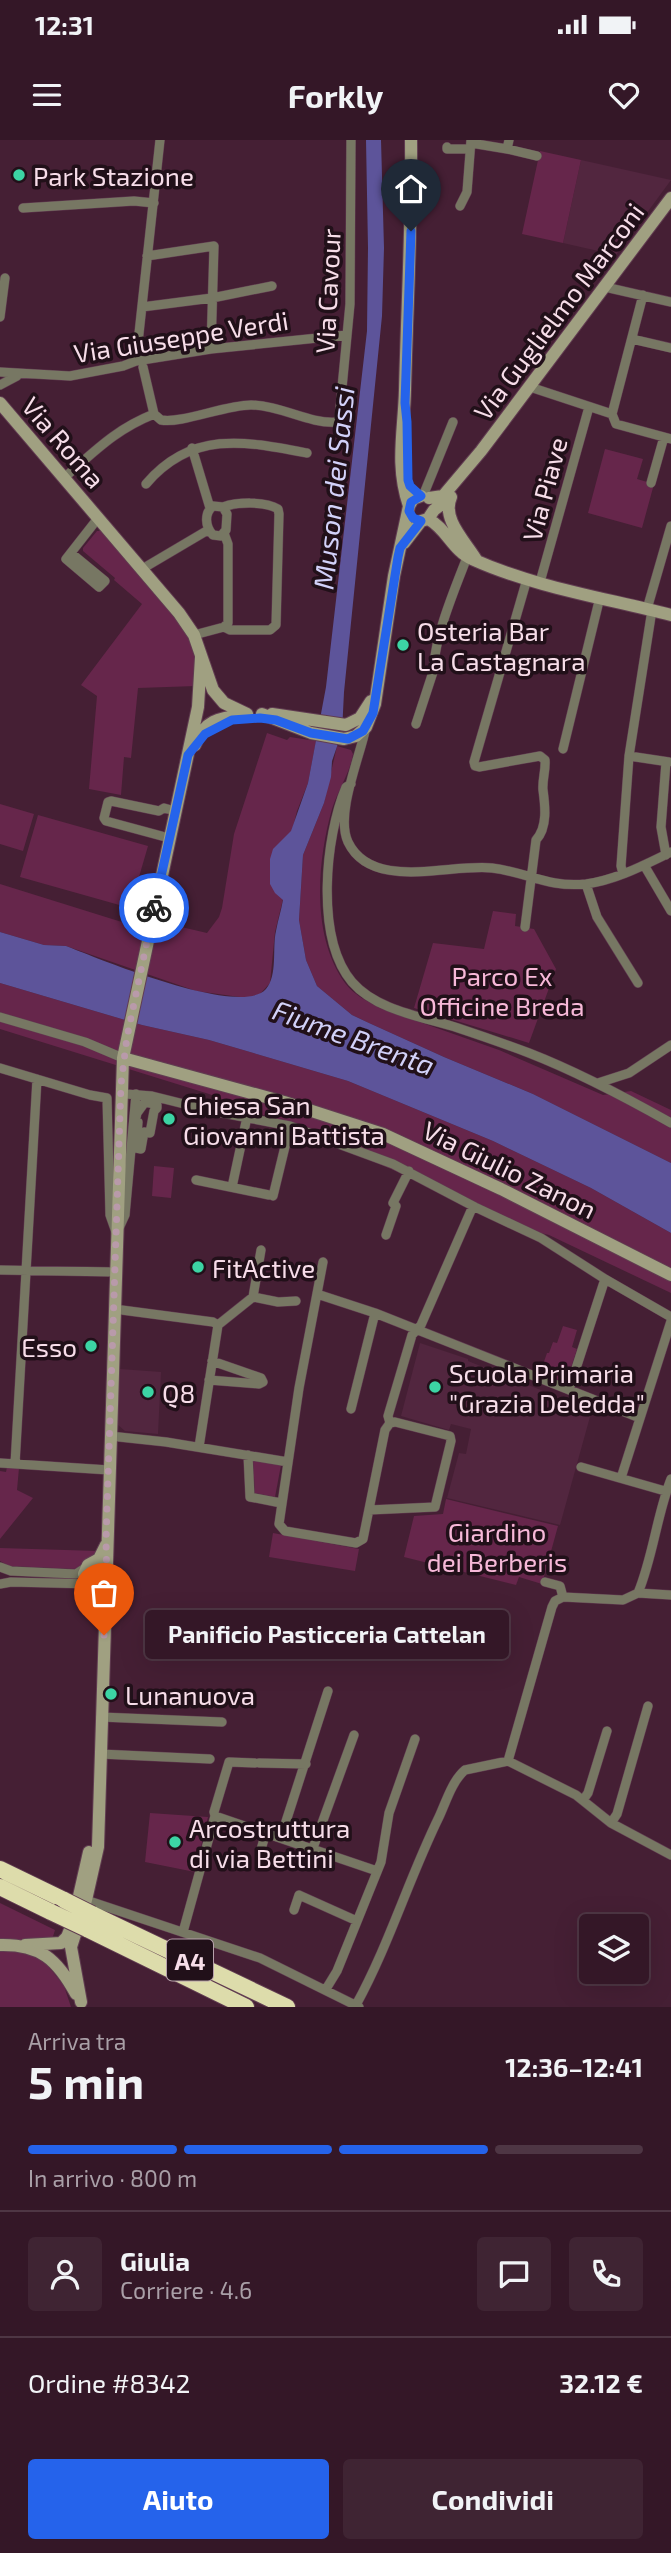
<!DOCTYPE html>
<html lang="it">
<meta charset="utf-8">
<style>
body{margin:0;font-family:"Exo 2",sans-serif;background:#3f2433;color:#f1f3f6;height:100vh;display:flex;flex-direction:column;font-size:26px;white-space:nowrap}
*{box-sizing:border-box;margin:0}
p{font-size:23px;color:#a99fa7}
.icon{flex:none;width:38px;height:38px;fill:none;stroke:currentColor;stroke-width:2;stroke-linecap:round;stroke-linejoin:round}
.map{position:relative;height:1867px;overflow:hidden}
.drawer{display:flex;flex-direction:column;background:#341727;flex:1}
.drawer>*{flex:none}
.tools{position:absolute;left:579px;top:1774px;display:grid;gap:14px}
.tools a{display:grid;place-items:center;width:70px;height:70px;border-radius:7px;background:#341727;box-shadow:0 7px 28px #0002,0 0 0 2px #4e3644;font-size:35px}
.pin{position:absolute;display:grid;place-items:center;width:60px;height:60px;color:#fff;margin:-72px -30px;border-radius:50% 50% 50% 0;rotate:-45deg;box-shadow:0 0 7px #0007}
.pin .icon{rotate:45deg}
.courier{position:absolute;display:grid;place-items:center;width:70px;height:70px;margin:-35px;border:5px solid #2563eb;border-radius:50%;background:#fff;color:#222;box-shadow:0 2px 9px #0007}
.bubble{position:absolute;height:49px;border-radius:7px;background:#341727;box-shadow:0 7px 28px #0002,0 0 0 2px #4e3644;font-size:23px;font-weight:700;line-height:49px;text-align:center}
.headline em{font-style:normal;font-weight:700}
.headline div{display:flex;flex-direction:column-reverse}
.headline{display:flex;align-items:center;justify-content:space-between;height:119px;padding:0 28px}
h1{font-size:46px;font-weight:700;line-height:52px}
.bar{display:grid;grid-template-columns:repeat(4,1fr);gap:10px 7px;align-content:center;height:84px;padding:0 28px}
.bar i{height:9px;border-radius:5px;background:#4e3644}
.bar .on{background:#2563eb}
.bar p{grid-column:span 4}
.line{display:flex;align-items:center;gap:18px;padding:0 28px;border-top:2px solid #4e3644}
.line div{flex:1}
.round{display:grid;place-items:center;flex:none;width:74px;height:74px;border-radius:7px;background:#3f2433}
.action{display:flex;gap:14px;margin-top:auto;padding:14px 28px}
.action a{flex:1;height:80px;border-radius:7px;background:#2563eb;color:#fff;font-size:28px;font-weight:700;line-height:80px;text-align:center}
.action a+a{background:#3f2433;color:#f1f3f6}
.status{display:flex;justify-content:space-between;align-items:center;height:49px;padding:0 35px;background:#341727;direction:ltr}
.status svg{height:19px;fill:currentColor}
header{display:flex;justify-content:space-between;align-items:center;height:91px;padding:0 28px;background:#341727;font-size:32px;font-weight:700}
.map>svg:first-child{display:block}
.built{fill:#52263f}
.green{fill:#66264b}
.water{fill:#5d549a}
.lines{fill:none;stroke-linecap:round;stroke-linejoin:round}
.street-casing{stroke:#613d51;stroke-width:10}
.secondary-casing{stroke:#613d51;stroke-width:14}
.highway-casing{stroke:#613d51;stroke-width:18}
.street{stroke:#777763;stroke-width:9}
.secondary{stroke:#a0a081;stroke-width:12}
.highway{stroke:#dddcab;stroke-width:16}
.highway-bridge-casing{stroke:#613d51;stroke-width:18;stroke-linecap:butt}
.highway-bridge{stroke:#dddcab;stroke-width:16}
.done{stroke:#b99aaa;stroke-width:7;stroke-dasharray:0 12.6}
.route{stroke:#2563eb;stroke-width:9}
.poi-dot{fill:#3cd4a4;stroke:#211019;stroke-width:2.5}
.labels{text-anchor:middle;dominant-baseline:central;stroke-width:7;stroke-linejoin:round;paint-order:stroke}
.shield{fill:#211019;stroke:#b7a0ab;stroke-width:2}
.shield-label{font-size:24px;font-weight:bold;fill:#f7dde9}
.poi-label{font-size:26px;fill:#f7dde9;stroke:#211019;text-anchor:start}
.street-label{font-size:26px;fill:#f7dde9;stroke:#211019}
.park-label{font-size:26px;fill:#f7b8d8;stroke:#211019}
.water-label{font-size:28px;font-style:italic;fill:#d2d1f9;stroke:#211019}
</style>
<div class="status"><b>12:31</b><svg viewBox="0 0 49 12"><path d="M0 12V9h3v3zM5 12V6h3v6zM10 12V3h3v9zM15 12V0h3v12zM26 1h20v11H26zM47 4h2v5h-2z"/></svg></div>
<header><svg class="icon" aria-label="menu" viewBox="0 0 24 24"><path d="M4 6h16M4 12h16M4 18h16"/></svg>Forkly<svg class="icon" aria-label="heart" viewBox="0 0 24 24"><path d="M12 20l-8-8c-3-5 5-10 8-4 3-6 11-1 8 4z"/></svg></header>
<div class="map">
<svg width="671" height="1867" viewBox="0 0 671 1867">
<rect width="100%" height="100%" fill="#451f34"/>
<path class="built" d="M581,20L671,40L616,115L563,103Z
M420,1203L468,1219V1221L571,1262L573,1258L593,1266L560,1385L447,1358L459,1313L466,1314L471,1289L451,1284L449,1290L401,1276Z
M120,1229L161,1232L158,1294L125,1291L118,1285Z"/>
<path class="green" d="M540,11L581,20L563,103L522,94Z
M605,309L643,319L637,339L654,344L642,388L588,373Z
M97,391H101L140,434L188,495L195,519L196,546L138,548L131,618L124,617L121,655L89,649L97,556L81,545L142,464L114,440L115,438L83,411V408Z
M267,593L287,600L290,597L316,601L308,643L297,671L285,719L283,759L275,792L270,843L260,854L247,858L196,851L66,806L44,805L0,792V744L141,788L160,782L207,793L219,777L222,768L234,694Z
M337,606L351,610L353,614C350,633 338,650 332,669C317,722 311,796 345,843C354,855 367,861 380,868L499,910L603,955L631,951L671,970V1023L533,954L444,917L369,883L352,875L317,846L306,820L299,780L303,715L324,663Z
M0,664L34,674L23,711L0,704Z
M38,675L148,706L130,768L20,737Z
M493,771L516,774L515,786L534,789L556,829L529,903L414,868L433,803L484,809Z
M0,843L142,885L209,900L348,941L493,1001L591,1048L671,1093V1153L549,1095L533,1091L297,988L209,954L0,889Z
M154,1026L174,1028L171,1058L152,1056Z
M563,1186L577,1190L572,1207L577,1209L566,1243L540,1233L547,1213H549L553,1202L557,1203Z
M253,1320L281,1325L275,1357L255,1353Z
M7,1327L19,1328L17,1350L33,1358L0,1399V1331L6,1332Z
M446,1359L558,1386L542,1444L519,1437L516,1445L404,1417L414,1376L443,1374Z
M273,1393L359,1409L355,1431L269,1417Z
M0,1408L98,1411L76,1429L9,1426L0,1421Z
M150,1673L208,1677L195,1732L145,1722Z
M0,1763L55,1790L45,1822L64,1846L71,1867H0Z"/>
<path class="water" d="M366,0H381L384,108L382,176L344,552L342,592L332,621L331,637L324,663L303,715L299,780L306,820L317,846L352,875L369,883L444,917L533,954L671,1023V1093L591,1048L493,1001L348,941L209,900L142,885L0,843V792L44,805L66,806C100,819 240,878 266,849C278,835 272,808 276,791C278,780 281,771 283,760L275,753L270,744V719L273,709L291,691L308,643L326,547L367,191L368,108Z"/>
<g class="lines">
<g class="street-casing">
<path id="street" d="M509,0L507,9L537,16
M471,3L507,9
M447,7V9H469
M460,66L467,52L471,0
M23,68L134,61L154,63
M147,116L214,106L211,209
M605,147L671,162
M142,167L212,158L272,146
M0,177L5,138
M632,199L671,208
M136,221L160,0
M143,227L154,274L161,280C181,284 225,265 251,265C280,265 309,284 336,282L339,279L350,164L351,0
M0,232L70,236L123,226L136,221L211,209L347,195
M0,245L17,236
M530,247L612,274L616,284L671,299
M612,274L643,155
M192,308L210,368
M65,337C95,311 116,289 154,274
M651,343L664,297
M146,344C192,290 245,301 307,313
M423,356L453,282
M213,366L223,367L227,374L226,390L221,396L213,395C205,387 204,373 213,366Z
M223,367C237,362 265,361 278,369L279,374L276,485L270,490H230L224,487
M71,413L105,441L99,447L66,419L95,382L100,379
M142,429L208,390
M540,442L589,267
M647,469L671,386
M194,495L224,487L228,483V404L224,393
M416,584L434,529C434,496 457,444 469,412
M366,587C360,617 335,674 348,702C372,752 451,723 492,728C528,732 547,748 586,744C616,740 644,725 671,712
M563,609L600,457
M629,616L669,622
M666,622L661,687L666,715
M351,644L346,647C325,697 315,798 352,842C377,871 424,877 458,888C482,896 505,904 529,913C578,932 625,957 671,983
M169,698L106,681L104,678L108,662L111,661L159,671L164,668L175,671
M644,725L671,771
M623,734L621,726L629,616L652,470
M586,744L597,777L638,843
M525,787L536,700C548,687 545,665 543,650C542,640 546,630 545,620L540,616L479,627L475,626L474,622L527,439
M0,877L85,902L123,918
M0,928L90,955L107,958
M598,943L629,933L671,905
M126,954L152,956L212,971L290,986L393,1024L475,1067L541,1098L605,1139L671,1177
M107,958L110,1075L116,1092
M145,962L157,965V968L154,971L150,993L144,992L141,1009L136,1008L138,982H135L137,973Z
M196,1040L269,1055
M232,1047L247,977
M273,1056L290,986
M120,1086L125,1075L136,954
M386,1095L396,1066L393,1063L409,1031
M323,1122L299,1248L279,1384L285,1391L356,1403L363,1399L385,1290L390,1283L388,1276L412,1195L421,1185L473,1066
M0,1130L115,1132
M317,1154L375,1173L640,1278
M253,1157L278,1162L296,1161
M114,1169L213,1182L218,1185
M218,1185L253,1157L261,1110
M209,1240L259,1244L263,1242L261,1238L212,1221
M569,1250L605,1139
M351,1269L375,1173
M110,1296L166,1302L288,1322
M199,1307L218,1185
M248,1315L250,1357L281,1363
M0,1323L109,1330
M15,1324L37,939
M581,1327L665,1351
M621,1338L671,1181
M369,1370L435,1367L451,1301L450,1296L395,1282L390,1283
M0,1427L11,1431L76,1434L85,1428
M545,1442L560,1446L563,1457
M0,1444L11,1442L92,1444
M638,1453L671,1455
M101,1577L222,1582
M100,1614L210,1619
M508,1621L552,1467L555,1461L563,1457L623,1460L638,1453C653,1417 657,1374 671,1339
M259,1623L306,1624
M583,1660L588,1653L607,1591
M215,1676L214,1672L229,1622L255,1623
M611,1683L617,1674L648,1566
M281,1697L328,1551
M313,1708L354,1595
M260,1713L266,1692
M86,1760L260,1818L359,1867
M294,1770L299,1755L357,1781
M183,1792L215,1676L377,1731
M326,1849L337,1831L381,1722L389,1673L415,1599
M356,1865C389,1805 409,1738 439,1677C446,1662 452,1641 465,1630L508,1621L576,1655L611,1683L671,1715"/>
</g>
<g class="secondary-casing">
<path id="secondary" d="M0,263L179,473L194,495L213,550L224,563L247,574
M451,357C441,379 466,402 477,421
M429,358L443,356L481,311L671,58
M409,366C395,325 404,291 405,250C407,167 412,84 411,0
M428,379C446,388 453,411 472,419C534,447 605,458 671,475
M404,403L421,381L428,379L434,370L450,358
M262,574L311,593L344,599L356,596L366,587L375,564L394,436L409,366L413,359L421,356
M272,574L346,585L360,578L371,561
M195,605C204,580 219,578 243,575
M123,918L284,962L383,994L501,1049L671,1135
M106,1405L99,1419L88,1425L84,1434L88,1441L95,1444L101,1442L106,1435
M79,1756L89,1712
M0,1805C40,1804 57,1819 76,1854
M25,1805L61,1803L67,1797L71,1787
M81,1862L71,1807L86,1760L98,1707L123,918L198,567L201,517"/>
</g>
<g class="highway-casing">
<path id="highway" d="M0,1729L64,1760
M0,1747L51,1772
M92,1774L287,1867
M87,1789L246,1867"/>
</g>
<use href="#street" class="street"/>
<use href="#secondary" class="secondary"/>
<use href="#highway" class="highway"/>
<g class="highway-bridge-casing">
<path id="highway-bridge" d="M64,1760L92,1774
M51,1772L87,1789"/>
</g>
<use href="#highway-bridge" class="highway-bridge"/>
</g>
<g class="lines">
<path class="done" d="M104,1495L107,1449L106,1400L121,944L127,897L154,768"/>
<path class="route" d="M154,768L188,615L205,594L232,580L260,578L276,580L311,593L348,599L363,591L373,573L398,417L400,408L421,381L413,378L409,371L411,362L421,356L410,346L408,340L407,282L405,263L411,91"/>
</g>
<g class="poi-dot">
<circle cx="19" cy="35" r="7"/>
<circle cx="403" cy="505" r="7"/>
<circle cx="169" cy="979" r="7"/>
<circle cx="198" cy="1127" r="7"/>
<circle cx="91" cy="1206" r="7"/>
<circle cx="435" cy="1247" r="7"/>
<circle cx="148" cy="1252" r="7"/>
<circle cx="111" cy="1554" r="7"/>
<circle cx="175" cy="1702" r="7"/>
</g>
<g class="labels">
<rect class="shield" x="167" y="1799.5" width="46" height="41" rx="5"/>
<g class="shield-label">
<text x="190" y="1820">A4</text>
</g>
<g class="poi-label">
<text x="33" y="35">Park Stazione</text>
<text x="417" y="490">Osteria Bar<tspan x="417" dy="30">La Castagnara</tspan></text>
<text x="183" y="964">Chiesa San<tspan x="183" dy="30">Giovanni Battista</tspan></text>
<text x="212" y="1127">FitActive</text>
<text x="77" y="1206" text-anchor="end">Esso</text>
<text x="449" y="1232">Scuola Primaria<tspan x="449" dy="30">"Grazia Deledda"</tspan></text>
<text x="162" y="1252">Q8</text>
<text x="125" y="1554">Lunanuova</text>
<text x="189" y="1687">Arcostruttura<tspan x="189" dy="30">di via Bettini</tspan></text>
</g>
<g class="street-label">
<text transform="translate(327 151) rotate(-87)">Via Cavour</text>
<text transform="translate(558 171) rotate(-53)">Via Guglielmo Marconi</text>
<text transform="translate(181 196) rotate(-9)">Via Giuseppe Verdi</text>
<text transform="translate(64 302) rotate(49)">Via Roma</text>
<text transform="translate(544 349) rotate(-75)">Via Piave</text>
<text transform="translate(510 1029) rotate(26)">Via Giulio Zanon</text>
</g>
<g class="park-label">
<text x="502" y="835">Parco Ex<tspan x="502" dy="30">Officine Breda</tspan></text>
<text x="497" y="1391">Giardino<tspan x="497" dy="30">dei Berberis</tspan></text>
</g>
<g class="water-label">
<text transform="translate(333 348) rotate(-84)">Muson dei Sassi</text>
<text transform="translate(354 897) rotate(20)">Fiume Brenta</text>
</g>
</g>
</svg>
<div class="tools">
<a><svg class="icon" aria-label="layers" viewBox="0 0 24 24"><path d="M12 4l9 5-9 5-9-5zM3 14l9 5 9-5"/></svg></a>
</div>
<div class="pin" style="left:104px;top:1495px;background:#ea580c"><svg class="icon" aria-label="bag" viewBox="0 0 24 24"><path d="M5 8h14l-1 12H6zM9 8a3 3 0 0 1 6 0"/></svg></div>
<div class="pin" style="left:411px;top:91px;background:#1f2937"><svg class="icon" aria-label="home" viewBox="0 0 24 24"><path d="M3 11l9-7 9 7M6 9v11h12V9"/></svg></div>
<div class="courier" style="left:154px;top:768px"><svg class="icon" aria-label="bike" viewBox="0 0 24 24"><circle cx="6" cy="16" r="4"/><circle cx="18" cy="16" r="4"/><path d="M6 16l4-8h5l3 8M10 8l3 8H6M13 5h3"/></svg></div>
<div class="bubble" style="left:145px;top:1470px;width:364px">Panificio Pasticceria Cattelan</div>
</div>
<section class="drawer">
<div class="headline"><div><h1>5 min</h1><p>Arriva tra</p></div><em>12:36–12:41</em></div>
<div class="bar"><i class="on"></i><i class="on"></i><i class="on"></i><i></i><p>In arrivo · 800 m</p></div>
<div class="line" style="height:126px"><a class="round"><svg class="icon" aria-label="person" viewBox="0 0 24 24"><circle cx="12" cy="8" r="4"/><path d="M4 21q1-7 8-7t8 7"/></svg></a><div><b>Giulia</b><p>Corriere · 4.6</p></div><a class="round"><svg class="icon" aria-label="chat" viewBox="0 0 24 24"><path d="M4 5h16v11H9l-5 4z"/></svg></a><a class="round"><svg class="icon" aria-label="phone" viewBox="0 0 24 24"><path d="M5 4h4l2 5-3 2q2 4 5 5l2-3 5 2v4C11 20 4 13 5 4z"/></svg></a></div>
<div class="line" style="height:91px"><div>Ordine #8342</div><b>32.12 €</b></div>
<div class="action"><a>Aiuto</a><a>Condividi</a></div>
</section>
